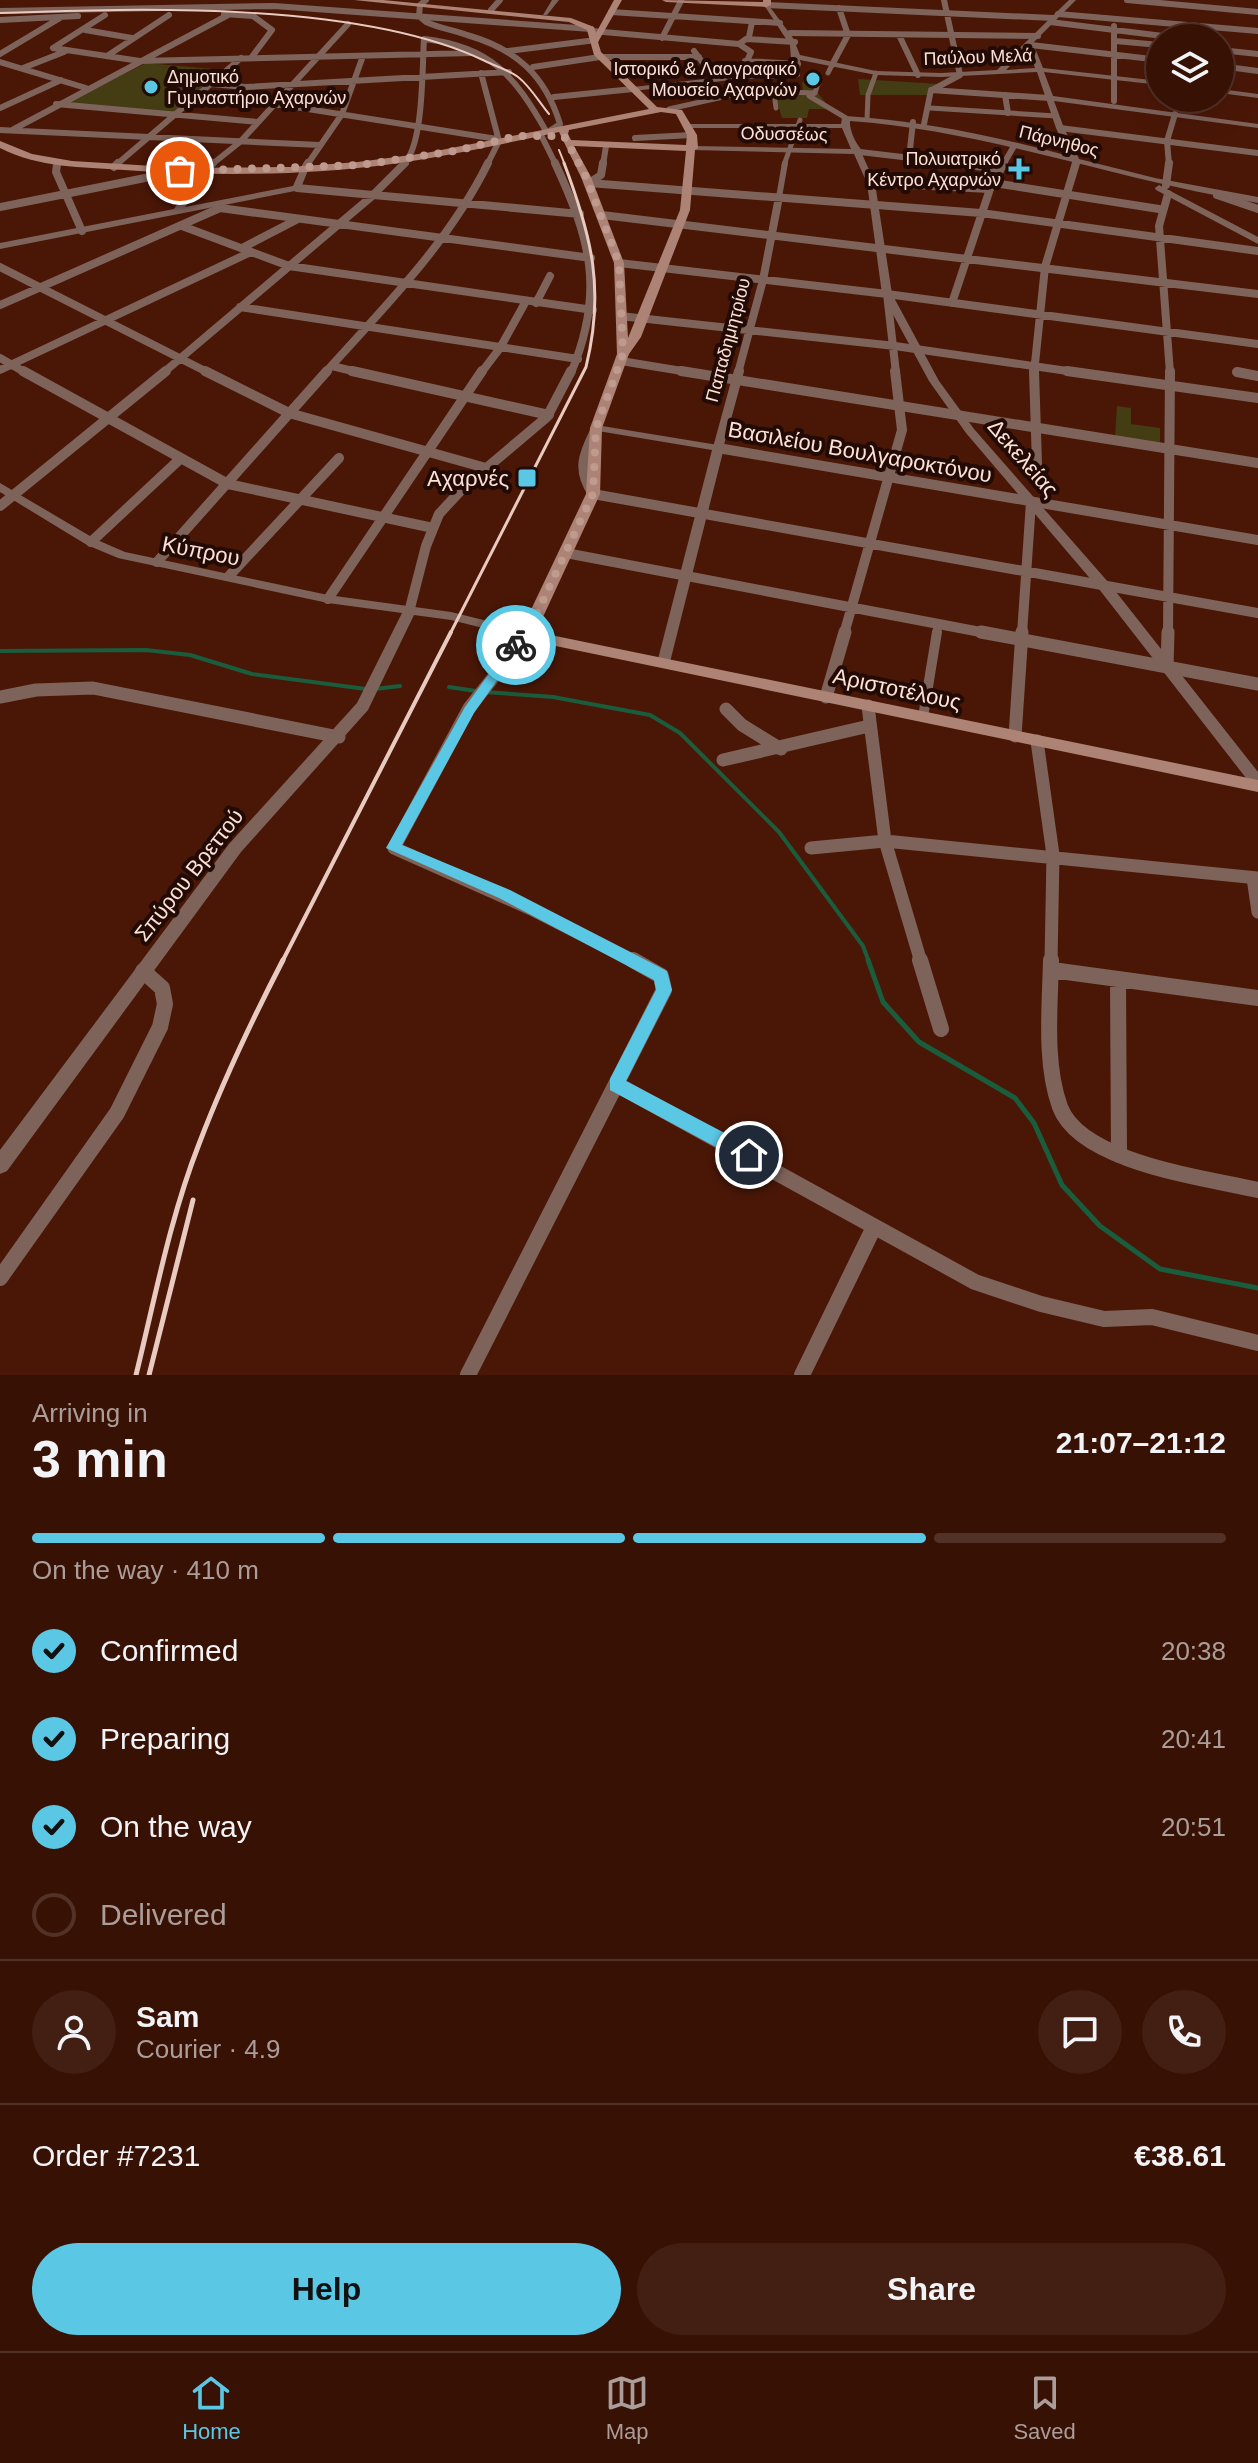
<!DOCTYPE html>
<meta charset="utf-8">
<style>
body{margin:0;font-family:Arial,sans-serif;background:#431f13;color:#f1f3f6;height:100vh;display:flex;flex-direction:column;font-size:30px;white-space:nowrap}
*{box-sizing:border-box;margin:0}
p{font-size:26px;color:#ab9d9a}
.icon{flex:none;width:44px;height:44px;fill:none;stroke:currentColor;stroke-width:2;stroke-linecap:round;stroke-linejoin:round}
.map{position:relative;height:1375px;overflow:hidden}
.drawer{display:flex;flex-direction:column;background:#381105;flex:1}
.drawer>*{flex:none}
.controls{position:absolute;left:1146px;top:24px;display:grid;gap:16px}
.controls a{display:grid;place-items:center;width:88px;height:88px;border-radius:50%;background:#381105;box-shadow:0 8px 32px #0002,0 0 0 2px #523127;font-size:40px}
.pin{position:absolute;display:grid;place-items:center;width:68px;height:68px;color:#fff;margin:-34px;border:4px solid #fff;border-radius:50%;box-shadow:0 2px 8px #0007}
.courier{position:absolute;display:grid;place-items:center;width:80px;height:80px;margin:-40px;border:6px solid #5ac8e5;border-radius:50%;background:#fff;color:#222;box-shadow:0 2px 10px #0007}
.headline em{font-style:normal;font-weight:600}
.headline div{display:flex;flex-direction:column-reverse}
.headline{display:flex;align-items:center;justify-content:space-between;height:136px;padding:0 32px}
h1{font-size:52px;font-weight:600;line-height:60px}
.bar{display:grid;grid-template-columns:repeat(4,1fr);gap:12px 8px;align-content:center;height:96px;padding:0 32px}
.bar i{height:10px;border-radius:6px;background:#523127}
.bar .selected{background:#5ac8e5}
.bar p{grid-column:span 4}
.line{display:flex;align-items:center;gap:20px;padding:0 32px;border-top:2px solid #523127}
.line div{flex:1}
.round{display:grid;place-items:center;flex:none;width:84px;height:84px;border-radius:42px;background:#431f13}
ol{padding:0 32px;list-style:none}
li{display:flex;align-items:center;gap:24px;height:88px}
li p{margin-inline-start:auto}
li .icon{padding:8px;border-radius:50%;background:#5ac8e5;color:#111;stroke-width:4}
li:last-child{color:#ab9d9a}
li i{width:44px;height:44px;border:4px solid #523127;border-radius:50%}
.cta{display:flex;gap:16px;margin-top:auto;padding:16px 32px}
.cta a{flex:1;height:92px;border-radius:48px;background:#5ac8e5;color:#111;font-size:32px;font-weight:600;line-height:92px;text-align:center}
.cta a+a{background:#431f13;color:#f1f3f6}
.tabs{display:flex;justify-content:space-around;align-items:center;height:112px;border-top:2px solid #523127;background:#381105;font-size:22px;color:#ab9d9a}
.tabs a{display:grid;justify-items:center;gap:4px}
.tabs .selected{color:#5ac8e5}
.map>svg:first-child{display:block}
.green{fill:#443c13}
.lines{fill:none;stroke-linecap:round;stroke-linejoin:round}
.stream-far1{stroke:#195d3c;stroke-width:4}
.stream{stroke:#195d3c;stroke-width:5}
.pedestrian-far3{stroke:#7e635b;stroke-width:5}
.pedestrian-far2{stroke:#7e635b;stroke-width:6}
.pedestrian-far1{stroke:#7e635b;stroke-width:8}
.pedestrian{stroke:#7e635b;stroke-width:10}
.minor-far4{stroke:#7e635b;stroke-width:6}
.minor-far3{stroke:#7e635b;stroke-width:8}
.minor-far2{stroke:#7e635b;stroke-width:10}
.minor-far1{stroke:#7e635b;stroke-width:13}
.minor{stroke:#7e635b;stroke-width:16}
.tertiary{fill:#7e635b;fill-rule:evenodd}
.secondary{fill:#ad8376;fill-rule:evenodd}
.rail-far3{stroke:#e8cac0;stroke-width:2}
.rail-far2{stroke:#e8cac0;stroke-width:3}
.rail-far1{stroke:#e8cac0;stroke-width:4}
.rail{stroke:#e8cac0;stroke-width:5}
.route{fill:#5ac8e5}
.done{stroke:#be9a8f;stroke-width:8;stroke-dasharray:0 14.4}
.poi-dot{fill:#5ac8e5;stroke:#220b05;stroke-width:3}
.labels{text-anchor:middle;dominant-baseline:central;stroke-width:8;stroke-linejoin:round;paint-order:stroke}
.far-street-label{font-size:18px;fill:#fce1d8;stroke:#220b05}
.far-poi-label{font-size:18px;fill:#fce1d8;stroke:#220b05;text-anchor:end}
.street-label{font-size:22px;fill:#fce1d8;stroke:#220b05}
.poi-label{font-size:22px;fill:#fce1d8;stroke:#220b05;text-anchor:end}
</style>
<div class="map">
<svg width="1258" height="1375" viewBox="0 0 1258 1375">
<rect width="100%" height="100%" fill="#4a1707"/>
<path class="green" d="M146,63L224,70L172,114L66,104Z
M858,79L940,84L932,95H860Z
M802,82L823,83L816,91L831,109H809L807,118H782L774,91H803Z
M1117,406L1131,408V424L1160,428V443L1115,436Z"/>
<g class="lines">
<path class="stream-far1" d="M0,651L146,650L190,655L252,674L366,689
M449,687L476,691
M375,689L400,686
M485,692L553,697L650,715L680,733L779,832L863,946L869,962"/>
<path class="stream" d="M868,960L883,1002L919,1042L1015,1098L1034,1123L1062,1185L1100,1226L1160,1269L1258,1288"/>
<path class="pedestrian-far3" d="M828,73L832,65
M818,83L815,93L809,96L846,118
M774,93L776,108
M930,108L1056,116
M669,109L750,91L815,93
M867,119L868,95L876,73
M784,165L800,120"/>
<path class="pedestrian-far2" d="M779,197L785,163"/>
<path class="pedestrian-far1" d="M936,634L938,624"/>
<path class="pedestrian" d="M923,717L937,632"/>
<path class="minor-far4" d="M426,0L420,5L419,16L426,22C439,28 454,30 467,35C516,49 545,75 560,124L551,130
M1127,0L1258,12
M767,5L1053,18
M491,10L500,0
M0,11L274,6L591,29
M611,12L780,23
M224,14L253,16L272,30L251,58
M1058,14L1258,31
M0,20L78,16
M1050,22L1171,37
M1114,26V101
M85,30L132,38
M592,31L739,44
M790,33L1038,36
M899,35L918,75
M662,38L681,1
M746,39L795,42
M1115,41L1160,45
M1031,45L1160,60
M53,48L140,61L473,53
M53,48L105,15
M1220,50L1258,54
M508,51L596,40
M694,51L709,71L741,70
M0,54L60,18
M107,56L169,15
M745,61L798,64
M0,62L86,88
M832,65L848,35L839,8
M1220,66L1258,71
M533,67L600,57H699
M23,68L64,52
M481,73L499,141L487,165
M740,77L751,52L739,44L749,37L752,22
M211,84L246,87L509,72
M931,90L1049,98
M932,90L960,75L944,0
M201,92L497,139
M1005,95L1008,113
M554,97L633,89
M56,104L258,122
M0,108L61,80
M924,124L931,90
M1060,128L1258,153
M14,129L230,14
M0,130L320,145
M541,135L556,165
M635,138L692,135
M860,152L970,165
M909,158L913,122
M116,165L241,58
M211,165L240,142L348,24
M307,165L342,114L363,56
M403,165C424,146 422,68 424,39C490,46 515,76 546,131
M603,165L606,146
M1003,165L1014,146
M1075,165L1076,161
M1169,165L1167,141L1175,114"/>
<path class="minor-far3" d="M555,163C591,240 605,292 571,373
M954,163L999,169
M57,164L56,172L82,231
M114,167L118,163
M305,168L308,163
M204,171L213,163
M589,183L981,213L1258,251
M589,183L601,175L603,163
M871,183L990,189
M994,183L1159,209
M1166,185L1169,163
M297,188L580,214
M1168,194L1159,226L1170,373
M1217,195L1258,209
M0,207L180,171
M220,208L591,258
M602,215L1258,294
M182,226L289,266L593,310
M242,248L298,219
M619,263L887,294L1258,344
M0,267L209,373
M887,294L896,373
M536,303L550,276
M952,303L990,189L1004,163
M0,305L220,208
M240,307L578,359
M620,316L895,346L1081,373
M0,358L26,373
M621,361L694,373
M332,366L361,373
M0,370L251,252
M1237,372L1240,373
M163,373L371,197L405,163
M325,373C385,306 448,244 488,163
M481,373L500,348L526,301
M738,373L763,280L779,197
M1034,373L1045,267L1076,163"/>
<path class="minor-far2" d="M23,371L228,484L433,528
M205,371L289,413L486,468
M352,371L549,415
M681,371L1258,463
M739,371L718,448L1258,540
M1034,371L1037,464
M1067,371L1258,398
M1237,372L1258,376
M595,431C583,455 577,470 593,494L1258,613
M0,506L166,371
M91,542L180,459
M566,553L991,634
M157,562L327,371
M229,576L339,458
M328,599L482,371
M409,612L426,546L439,514L464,487L547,417L571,371
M844,634L902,430L895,371
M1022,634L1031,502
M1168,634L1170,371"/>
<path class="minor-far1" d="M981,632L1258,684
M527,635L469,708L394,848L529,908L636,962
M1167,667L1168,632
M0,697L36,690L93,688L339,737
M826,697L845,632
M868,706L885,841L921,962
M726,709L742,725L781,749
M1015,736L1022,632
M1037,741L1053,855L1051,962
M723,760L869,726
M811,848L885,841L1258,878
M1253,878L1258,912"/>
<path class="minor" d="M920,960L941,1029
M1051,960C1050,1006 1044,1063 1060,1107C1081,1163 1207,1178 1258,1190
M1052,970L1258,998
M1118,979L1119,1155
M616,1084L975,1282L1041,1304L1104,1319L1152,1317L1258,1343
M0,1278L117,1113L160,1027L165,1004L162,988L143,971
M468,1375L664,990L661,976L633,960
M802,1375L874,1227"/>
<path class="tertiary" d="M552,0H559L547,15H543Z
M1069,0H1076L1033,43L1043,68L1160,81V85L1044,72L1053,96L1258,124V128L1054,101L1064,128L1079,159L1155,178L1258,197V203C1119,181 990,131 850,121C849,130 857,147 864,152L862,154L875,183L892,294L939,381L974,429L1109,583L1258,772V789L1253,787L1099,589L966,433L929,381L882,294L867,183L854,154L693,150L689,148L693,146L851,149L842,128H689L685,126L689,124H841L842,118L846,116C923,121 995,136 1069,156L1056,128L1037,72L941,77L876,75L800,60V76L796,78L740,79L633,91L629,89L633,87L740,75L792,74L790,45L764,5L767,3L793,38L800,55L876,71L941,73L997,70ZM1028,48L1035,68L1006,70Z
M1220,89L1258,94V98L1220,93Z
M305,165L309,168L300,190L0,249V243L174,209L201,169L208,171L185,207L293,186L301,168Z
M1159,185L1258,237V244L1156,190L1155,188Z
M596,425L718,445L724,448L669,666H659L657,663L712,450L592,430V426Z
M0,483L95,539L125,552L328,595L451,612L532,632L534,635L527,639L451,620L414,615L368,710L241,852L7,1171L0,1174V1150L229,844L357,703L402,613L328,603L118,558L87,545L0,492Z"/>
<path class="secondary" d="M354,0H383L571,18L594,27L596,33L614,0H622L598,42L601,52L657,107L682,110L697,135L698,148L695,150L690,210L641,337L629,354L602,428L600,494L536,632L1258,780V792L522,639L519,635L586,494L590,428L617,354L614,263L581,177L559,132C503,144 448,156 392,164C303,176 214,176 124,170C82,167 39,168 0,148V141L32,154L72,161L186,168L290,167L358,162L426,153L649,109L594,55L587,30L569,22ZM661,112L676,114L687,135L686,145L571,140L568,134L569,130ZM574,146L686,151L680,210L628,338L624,263L591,177Z
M662,0L763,2V0H771V5L767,7L666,2Z"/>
<path class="rail-far3" d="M0,13C138,8 361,1 485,61C495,66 509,70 518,77C530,86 539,102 549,114
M559,150L565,165"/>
<path class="rail-far2" d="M450,634L586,367C605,290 592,237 564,163"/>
<path class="rail-far1" d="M282,962L451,632"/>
<path class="rail" d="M136,1375C155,1298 170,1218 199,1144C223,1081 252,1020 283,960
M149,1375L193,1200"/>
</g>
<path class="route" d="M512,642L522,645L474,713L402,845L510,890L667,971L672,990L626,1081L755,1149V1161H742L610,1090V1079L656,990L654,980L499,898L386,848L465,707Z"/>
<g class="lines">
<path class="done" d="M180,171L361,165L455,151L517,136H564L586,177L619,263L623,354L596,428L593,494L531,626L516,645"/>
</g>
<g class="poi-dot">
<circle cx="813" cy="79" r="8"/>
<circle cx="151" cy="87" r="8"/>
<path d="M1015 157h8v8h8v8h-8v8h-8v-8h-8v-8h8z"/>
<rect x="517" y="468" width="20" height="20" rx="4"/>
</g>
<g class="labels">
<g class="far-street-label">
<text transform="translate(978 57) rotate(-2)">Παύλου Μελά</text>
<text transform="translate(784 134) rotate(1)">Οδυσσέως</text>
<text transform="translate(1059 141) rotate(14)">Πάρνηθος</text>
<text transform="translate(728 340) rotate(-75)">Παπαδημητρίου</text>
</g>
<g class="far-poi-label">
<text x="797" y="69">Ιστορικό &amp; Λαογραφικό<tspan x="797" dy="21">Μουσείο Αχαρνών</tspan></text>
<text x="167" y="77" text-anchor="start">Δημοτικό<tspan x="167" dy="21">Γυμναστήριο Αχαρνών</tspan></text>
<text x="1001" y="159">Πολυιατρικό<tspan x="1001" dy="21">Κέντρο Αχαρνών</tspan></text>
</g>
<g class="street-label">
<text transform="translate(860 452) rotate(10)">Βασιλείου Βουλγαροκτόνου</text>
<text transform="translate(1023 458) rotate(49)">Δεκελείας</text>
<text transform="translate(201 551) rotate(11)">Κύπρου</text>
<text transform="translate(897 689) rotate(12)">Αριστοτέλους</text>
<text transform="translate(189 875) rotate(-52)">Σπύρου Βρεττού</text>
</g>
<g class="poi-label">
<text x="509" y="478">Αχαρνές</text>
</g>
</g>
</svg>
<div class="controls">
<a><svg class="icon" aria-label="layers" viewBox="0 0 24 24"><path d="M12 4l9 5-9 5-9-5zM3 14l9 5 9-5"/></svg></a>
</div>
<div class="pin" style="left:180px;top:171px;background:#ea580c"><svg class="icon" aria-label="bag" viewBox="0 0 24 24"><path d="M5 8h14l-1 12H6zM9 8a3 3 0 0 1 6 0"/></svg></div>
<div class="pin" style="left:749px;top:1155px;background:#1f2937"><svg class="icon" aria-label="home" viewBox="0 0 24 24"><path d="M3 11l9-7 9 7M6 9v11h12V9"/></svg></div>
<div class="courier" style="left:516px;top:645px"><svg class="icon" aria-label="bike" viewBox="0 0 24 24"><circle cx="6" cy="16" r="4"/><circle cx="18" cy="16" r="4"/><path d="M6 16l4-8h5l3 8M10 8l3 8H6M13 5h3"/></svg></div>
</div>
<section class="drawer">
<div class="headline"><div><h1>3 min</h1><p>Arriving in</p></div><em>21:07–21:12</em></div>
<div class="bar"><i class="selected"></i><i class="selected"></i><i class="selected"></i><i></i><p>On the way · 410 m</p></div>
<ol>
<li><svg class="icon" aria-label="check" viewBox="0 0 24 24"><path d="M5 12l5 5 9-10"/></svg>Confirmed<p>20:38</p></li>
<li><svg class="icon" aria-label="check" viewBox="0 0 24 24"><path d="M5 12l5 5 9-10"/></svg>Preparing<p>20:41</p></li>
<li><svg class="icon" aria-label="check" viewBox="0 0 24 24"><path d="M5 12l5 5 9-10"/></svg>On the way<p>20:51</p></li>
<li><i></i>Delivered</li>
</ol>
<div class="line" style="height:144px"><a class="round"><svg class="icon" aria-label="person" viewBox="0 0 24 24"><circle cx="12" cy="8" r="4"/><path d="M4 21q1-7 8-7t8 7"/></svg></a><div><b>Sam</b><p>Courier · 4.9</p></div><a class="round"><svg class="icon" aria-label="chat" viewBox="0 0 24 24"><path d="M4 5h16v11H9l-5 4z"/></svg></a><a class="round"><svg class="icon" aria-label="phone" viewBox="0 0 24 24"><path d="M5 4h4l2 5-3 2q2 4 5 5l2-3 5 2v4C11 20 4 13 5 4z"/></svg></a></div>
<div class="line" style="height:104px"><div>Order #7231</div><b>€38.61</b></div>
<div class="cta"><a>Help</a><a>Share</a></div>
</section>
<nav class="tabs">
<a class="selected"><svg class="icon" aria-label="home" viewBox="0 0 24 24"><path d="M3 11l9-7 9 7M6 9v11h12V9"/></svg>Home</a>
<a><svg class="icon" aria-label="map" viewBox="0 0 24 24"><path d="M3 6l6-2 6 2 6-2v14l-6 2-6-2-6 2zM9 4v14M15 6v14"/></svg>Map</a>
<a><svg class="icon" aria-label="saved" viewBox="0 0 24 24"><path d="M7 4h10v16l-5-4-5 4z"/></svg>Saved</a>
</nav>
